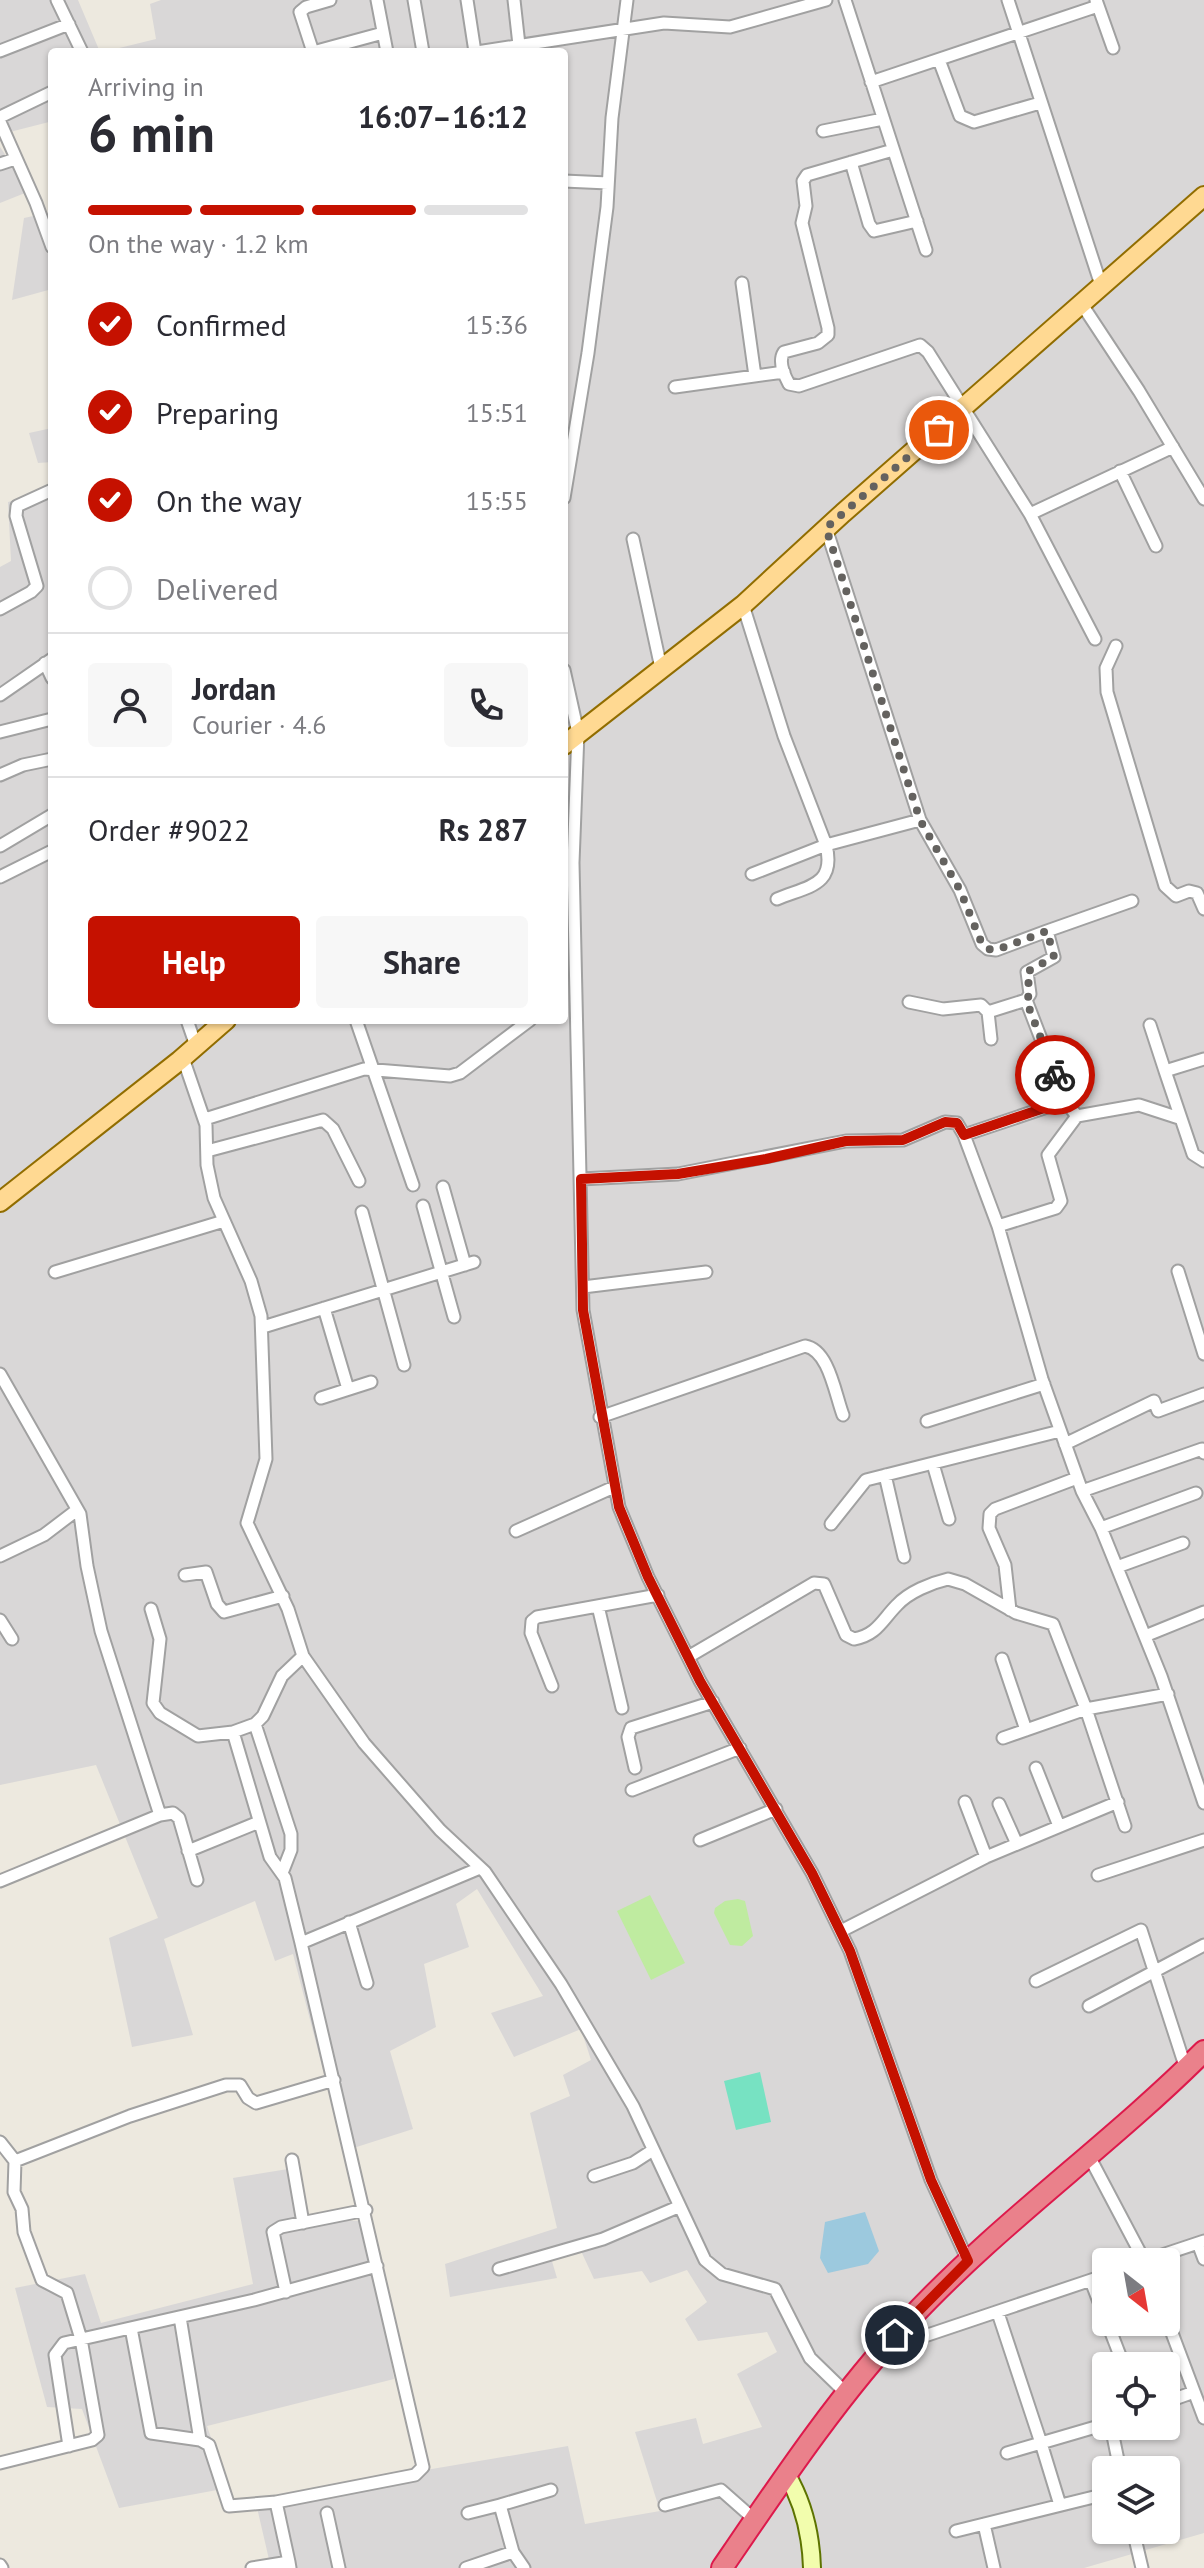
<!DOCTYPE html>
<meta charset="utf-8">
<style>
body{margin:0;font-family:"PT Sans",sans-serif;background:#f7f7f7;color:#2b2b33;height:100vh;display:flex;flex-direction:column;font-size:30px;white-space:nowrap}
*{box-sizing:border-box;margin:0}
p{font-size:26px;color:#7c7c81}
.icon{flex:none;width:44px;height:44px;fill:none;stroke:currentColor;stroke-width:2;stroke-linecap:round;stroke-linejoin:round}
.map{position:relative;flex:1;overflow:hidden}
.panel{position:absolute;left:48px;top:48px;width:520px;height:976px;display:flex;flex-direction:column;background:#fff;border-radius:8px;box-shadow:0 2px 6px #0004}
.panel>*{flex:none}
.needle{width:52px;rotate:149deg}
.fabs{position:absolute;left:1092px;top:2248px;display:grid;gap:16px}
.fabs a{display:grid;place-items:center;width:88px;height:88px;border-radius:8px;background:#fff;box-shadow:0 2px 6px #0004;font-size:40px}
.pin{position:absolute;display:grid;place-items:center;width:68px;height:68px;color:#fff;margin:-34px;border:4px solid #fff;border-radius:50%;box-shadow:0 2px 8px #0007}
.courier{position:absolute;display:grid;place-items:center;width:80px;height:80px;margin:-40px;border:6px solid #c51100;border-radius:50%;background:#fff;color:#222;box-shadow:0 2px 10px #0007}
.summary em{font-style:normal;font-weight:600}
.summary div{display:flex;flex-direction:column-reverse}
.summary{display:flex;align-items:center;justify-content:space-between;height:136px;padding:0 40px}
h1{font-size:52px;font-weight:600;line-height:60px}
.bar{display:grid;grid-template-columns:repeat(4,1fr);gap:12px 8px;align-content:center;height:96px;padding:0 40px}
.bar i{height:10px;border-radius:6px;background:#e1e1e2}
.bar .active{background:#c51100}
.bar p{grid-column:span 4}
.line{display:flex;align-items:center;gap:20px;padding:0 40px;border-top:2px solid #e1e1e2}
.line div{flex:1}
.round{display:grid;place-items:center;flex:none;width:84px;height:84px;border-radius:8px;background:#f7f7f7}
ol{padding:0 40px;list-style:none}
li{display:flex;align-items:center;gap:24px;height:88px}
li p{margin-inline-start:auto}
li .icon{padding:8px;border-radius:50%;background:#c51100;color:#fff;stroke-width:4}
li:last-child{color:#7c7c81}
li i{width:44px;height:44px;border:4px solid #e1e1e2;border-radius:50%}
.button{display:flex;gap:16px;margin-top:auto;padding:16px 40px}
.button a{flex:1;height:92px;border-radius:8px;background:#c51100;color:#fff;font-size:32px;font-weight:600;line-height:92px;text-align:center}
.button a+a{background:#f7f7f7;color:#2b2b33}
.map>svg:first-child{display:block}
.residential{fill:#d9d7d7;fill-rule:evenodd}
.grass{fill:#bfeba0}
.pitch{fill:#77e2c2}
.water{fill:#9cc9de}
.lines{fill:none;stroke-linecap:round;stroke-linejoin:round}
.street-casing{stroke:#a1a1a1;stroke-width:15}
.secondary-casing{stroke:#5d7300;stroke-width:20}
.primary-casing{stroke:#916d00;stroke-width:22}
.highway-casing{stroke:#dd1a4c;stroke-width:24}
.street{stroke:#fff;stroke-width:11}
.secondary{stroke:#f2fdad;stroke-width:16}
.primary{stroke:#ffd992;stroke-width:18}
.highway{stroke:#ea818b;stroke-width:20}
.done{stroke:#64625f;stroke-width:8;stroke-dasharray:0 14.4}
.route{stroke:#c51100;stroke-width:10}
</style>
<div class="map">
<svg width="1204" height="2568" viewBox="0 0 1204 2568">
<rect width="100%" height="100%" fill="#ede9df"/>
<path class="residential" d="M0,0H78L100,52H52V126L49,122L2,134L0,129Z
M161,0H1204V2533L1084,2568H271L255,2499L568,2446L585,2524L660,2511L635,2432L696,2418L703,2444L762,2427L737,2374L777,2352L767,2332L698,2341L685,2319L707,2302L687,2270L650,2283L642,2271L594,2279L581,2251L551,2258L557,2278L450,2297L445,2264L557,2228L530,2113L570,2096L563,2075L591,2060L581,2029L514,2057L491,2013L543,1996L477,1889L456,1904L469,1947L424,1964L436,2027L390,2051L413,2129L344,2151L293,1954L275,1961L255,1901L164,1939L193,2035L132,2047L109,1938L158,1918L96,1765L0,1785V567L11,561L8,502L52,490V1020H564V52H103L156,39L150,4ZM1106,2262H1166V2322H1106ZM1106,2366H1166V2426H1106ZM1106,2470H1166V2530H1106Z
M0,147L30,191L0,203Z
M52,212V289L12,300L24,218Z
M52,428V462L38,463L29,433Z
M288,2169L307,2220L369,2221L394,2379L207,2426L228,2488L119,2508L82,2409L47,2407L15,2288L85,2274L101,2323L253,2284L233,2178Z"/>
<path class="grass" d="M650,1895L685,1963L651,1980L617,1911Z
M738,1899L745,1901L753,1936L742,1946L730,1945L714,1913L715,1908L725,1901Z"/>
<path class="pitch" d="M760,2072L771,2122L736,2130L724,2081Z"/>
<path class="water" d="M865,2212L879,2251L868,2264L828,2273L820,2258L825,2222Z"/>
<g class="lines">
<g class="street-casing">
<path id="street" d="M57,0L82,52
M377,0L387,52
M414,0L423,52
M467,0L475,52
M514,0L519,45
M845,0L926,250
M1008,0L1101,285
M1096,0L1113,48
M0,51L69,24
M313,52L300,12L306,7L330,0
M313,52L383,33
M477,52L664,23L730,27L826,0
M939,60L960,116L974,122L1040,103
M871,82L1098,6
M0,117L52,92
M0,122L36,203L52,247
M823,131L883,119
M893,150L807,175L803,181L806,206L802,223L828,328V335L818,343L784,352C778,361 784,375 789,384L799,386L920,345L928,352L1030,514L1095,639
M851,162L869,224L874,231L917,221
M0,164L15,159
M564,181L608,183
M742,283L755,376
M1081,303L1139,391L1204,499
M675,387L784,372
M1120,471L1156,546
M564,498L588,353L607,207L612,118L627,0
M1030,514L1173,447
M826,528L920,820
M633,539L661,668
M743,605L784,736L826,845L920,820L960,890L982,944L988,949L996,950L1047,931L1054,957L1027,972L1030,994L1026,1000L1065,1101
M0,609L31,592L37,586L16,516L17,506L52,490
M1116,646L1106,668L1107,692L1165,886L1176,896L1189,891L1197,893L1204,909
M45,663L52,678
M564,670L578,733L573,863L583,1310L619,1507L648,1577L700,1681L812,1873L850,1951L931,2180L968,2261
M0,695L52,659
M0,732L52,719
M0,775L23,765L52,759
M0,846L52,815
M752,874L826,845C836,886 808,886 777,899
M0,877L52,851
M1047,931L1132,901
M909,1002L943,1009L981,1005L988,1012
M187,1020L196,1046
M356,1020L413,1185
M1150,1025L1165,1071
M991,1039L988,1012L1026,1000
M183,1058L206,1125L207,1165L214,1198L251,1281L261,1316L266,1459L247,1523L288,1609L303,1656L364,1743L440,1830L485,1872L561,1984L633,2106L705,2260L722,2274L775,2289L810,2358L846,2393
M1204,1059L1165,1071L1193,1154L1204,1161
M205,1119L364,1069L450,1076L460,1073L530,1020
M964,1135L998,1226L1042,1379L1082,1491L1101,1528L1161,1676L1204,1803
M207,1151L323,1120L333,1129L359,1181
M581,1179L678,1174L846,1141L903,1140L945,1122L957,1123L964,1135L1065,1101L1077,1116L1139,1105L1179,1118
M443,1187L465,1265
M423,1206L454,1317
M362,1212L404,1365
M998,1226L1056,1208L1061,1201L1048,1155L1077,1116
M1178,1271L1204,1354
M55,1272L224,1221
M583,1287L706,1272
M324,1308L348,1389
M263,1327L474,1262
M0,1374L80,1514L87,1566L101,1631L160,1815L0,1881
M321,1398L371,1382
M600,1417L805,1346C829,1350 835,1394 843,1415
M927,1421L1044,1384
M1065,1444L1154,1401L1158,1411L1204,1394
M933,1464L949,1519
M885,1475L904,1557
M1082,1491L1202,1449L1204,1453
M831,1524L866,1480L1060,1431
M1101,1528L1196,1493
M516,1531L614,1487
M0,1556L44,1535L77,1510
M1117,1567L1183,1543
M185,1575L206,1572L217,1604L224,1612L283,1596
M598,1606L622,1708
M151,1609L160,1639L153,1703L160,1713L198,1736L233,1732L255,1724L263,1716L282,1676L303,1656
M1010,1610L1005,1565L989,1528L990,1514L995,1509L1077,1478
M0,1620L12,1639
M1145,1636L1204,1612
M688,1657L814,1583L824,1584L846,1635L854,1639C877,1635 882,1620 897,1605C909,1592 931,1583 948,1579L965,1584L1016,1613L1053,1624L1086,1709L1168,1694
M1002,1659L1026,1730
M552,1686L531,1633L532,1621L537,1617L658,1595
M255,1724L291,1834V1850L282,1873
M233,1732L270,1857L285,1878L301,1943L480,1868
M1003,1738L1086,1709L1125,1826
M635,1768L628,1737L631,1728L713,1702
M1036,1768L1059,1826
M632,1790L740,1748
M965,1802L986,1857
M999,1804L1017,1844
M160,1815L173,1813L179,1818L197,1880
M700,1840L776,1809
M188,1851L259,1822
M1098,1875L1204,1840
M349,1922L367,1983
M841,1931L986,1857L1118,1802
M1036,1981L1141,1930L1186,2069
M1089,2006L1204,1945
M0,2142L15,2161L130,2116L226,2085H240L248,2098L256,2103L334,2080
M1089,2156L1145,2262
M292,2160L303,2223
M594,2176L633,2163L653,2150
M1198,2243L1204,2259
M1141,2262L1204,2241
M499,2269L603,2239L678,2207
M1091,2281L1106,2320
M286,2292L273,2232L281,2227L366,2210
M998,2313L1041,2443L1106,2424
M180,2317L200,2440
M1166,2317L1204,2418
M1107,2322L1124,2366
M131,2328L151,2433L200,2440L209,2445L229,2506L276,2502
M886,2349L1106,2275
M1166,2402L1194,2392
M1111,2426L1120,2470
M69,2446L55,2355L64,2343L254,2300L377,2266
M1007,2453L1041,2443L1060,2505
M0,2463L92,2440L98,2435L81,2339L67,2293L42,2280L24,2232L22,2209L14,2192L15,2161
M665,2505L721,2490L755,2520
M327,2513L339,2568
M468,2513L500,2505
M984,2524L994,2568
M1133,2530L1142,2568
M956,2531L1106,2494
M289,2562L276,2502L415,2475L423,2467L301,1943
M0,2565L2,2568
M252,2568L289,2562L290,2568
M466,2568L513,2552
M524,2568L513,2552L500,2505L551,2490"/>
</g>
<g class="secondary-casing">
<path id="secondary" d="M787,2475C804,2504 811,2534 812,2568"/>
</g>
<g class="primary-casing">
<path id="primary" d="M564,745L743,605L843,513L1204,196
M0,1202L179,1061L226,1020"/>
</g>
<g class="highway-casing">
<path id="highway" d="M722,2568C780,2483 838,2396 908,2321C999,2223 1110,2145 1204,2051"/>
</g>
<use href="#street" class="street"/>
<use href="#secondary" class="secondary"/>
<use href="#primary" class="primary"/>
<use href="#highway" class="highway"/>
</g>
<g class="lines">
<path class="done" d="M939,430L826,528L920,820L960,890L982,944L988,949L996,950L1047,931L1054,957L1027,972L1030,994L1026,1000L1055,1075"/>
<path class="route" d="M895,2335L968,2261L931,2180L850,1951L812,1873L700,1681L648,1577L619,1507L583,1310L581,1179L678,1174L766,1159L846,1141L903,1140L945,1122L957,1123L964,1135L1065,1101L1055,1075"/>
</g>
</svg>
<div class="fabs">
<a><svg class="needle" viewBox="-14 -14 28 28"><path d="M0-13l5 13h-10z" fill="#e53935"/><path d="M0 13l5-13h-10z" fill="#7c7c81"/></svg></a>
<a><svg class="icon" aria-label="locate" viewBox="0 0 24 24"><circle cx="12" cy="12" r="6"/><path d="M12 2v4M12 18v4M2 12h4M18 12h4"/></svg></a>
<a><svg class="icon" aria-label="layers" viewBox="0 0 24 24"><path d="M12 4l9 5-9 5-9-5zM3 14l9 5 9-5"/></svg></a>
</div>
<div class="pin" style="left:939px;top:430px;background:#ea580c"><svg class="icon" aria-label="bag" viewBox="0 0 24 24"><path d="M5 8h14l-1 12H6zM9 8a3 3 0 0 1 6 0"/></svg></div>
<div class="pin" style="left:895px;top:2335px;background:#1f2937"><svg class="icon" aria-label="home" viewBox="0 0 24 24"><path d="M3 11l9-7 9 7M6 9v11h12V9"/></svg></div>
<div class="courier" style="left:1055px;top:1075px"><svg class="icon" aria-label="bike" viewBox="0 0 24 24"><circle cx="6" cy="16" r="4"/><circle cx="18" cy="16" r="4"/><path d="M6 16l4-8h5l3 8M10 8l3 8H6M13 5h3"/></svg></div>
<section class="panel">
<div class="summary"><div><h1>6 min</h1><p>Arriving in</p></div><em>16:07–16:12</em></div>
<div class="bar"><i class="active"></i><i class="active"></i><i class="active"></i><i></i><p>On the way · 1.2 km</p></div>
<ol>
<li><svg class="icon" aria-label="check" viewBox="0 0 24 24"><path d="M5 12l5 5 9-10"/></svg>Confirmed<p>15:36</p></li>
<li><svg class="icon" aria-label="check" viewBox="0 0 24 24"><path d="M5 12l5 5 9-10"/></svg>Preparing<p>15:51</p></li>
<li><svg class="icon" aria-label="check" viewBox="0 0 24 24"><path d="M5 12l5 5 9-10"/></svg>On the way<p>15:55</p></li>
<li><i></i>Delivered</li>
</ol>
<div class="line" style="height:144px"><a class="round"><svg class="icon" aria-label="person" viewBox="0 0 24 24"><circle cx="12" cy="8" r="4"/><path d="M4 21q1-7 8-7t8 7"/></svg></a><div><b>Jordan</b><p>Courier · 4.6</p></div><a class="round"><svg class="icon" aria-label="phone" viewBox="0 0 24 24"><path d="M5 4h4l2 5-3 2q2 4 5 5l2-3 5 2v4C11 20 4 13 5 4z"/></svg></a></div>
<div class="line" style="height:104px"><div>Order #9022</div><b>Rs 287</b></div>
<div class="button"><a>Help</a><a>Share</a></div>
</section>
</div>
